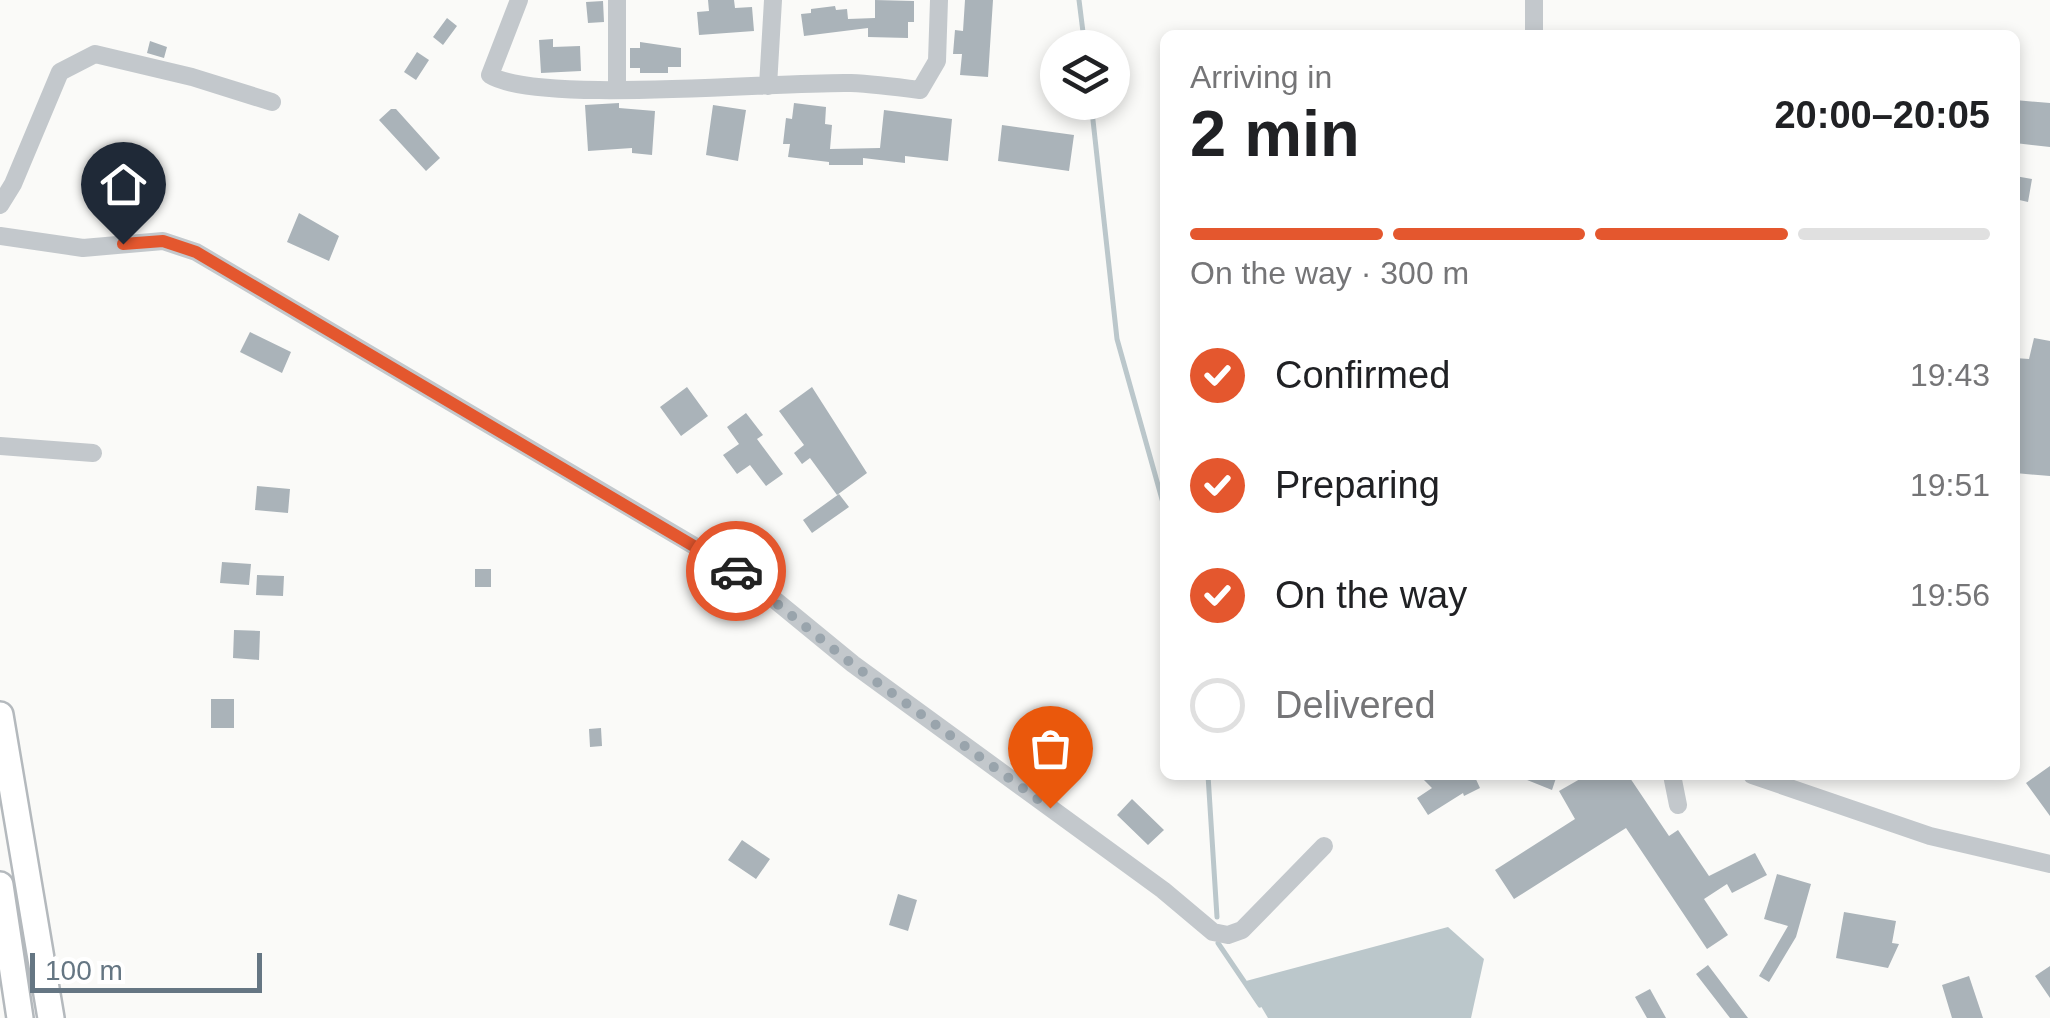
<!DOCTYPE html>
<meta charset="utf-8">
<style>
body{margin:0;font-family:Arial,sans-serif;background:#f6f6f6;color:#202124;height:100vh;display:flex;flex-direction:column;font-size:38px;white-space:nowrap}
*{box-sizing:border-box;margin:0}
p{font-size:32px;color:#757577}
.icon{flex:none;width:55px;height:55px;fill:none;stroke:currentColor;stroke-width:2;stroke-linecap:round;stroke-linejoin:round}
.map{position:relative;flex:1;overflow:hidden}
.drawer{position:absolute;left:1160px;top:30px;width:860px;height:750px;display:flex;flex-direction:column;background:#fff;border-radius:15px;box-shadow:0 5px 15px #0003}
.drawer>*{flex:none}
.buttons{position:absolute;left:1040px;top:30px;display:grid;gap:20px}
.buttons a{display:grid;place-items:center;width:90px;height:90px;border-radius:50%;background:#fff;box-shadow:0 5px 15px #0003;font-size:50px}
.scale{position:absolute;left:30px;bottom:25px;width:232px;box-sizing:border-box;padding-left:10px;border:5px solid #657683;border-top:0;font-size:28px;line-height:35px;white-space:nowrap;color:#657683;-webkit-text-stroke:8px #fff;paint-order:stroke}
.pin{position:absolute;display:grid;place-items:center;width:85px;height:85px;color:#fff;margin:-102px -42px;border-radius:50% 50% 50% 0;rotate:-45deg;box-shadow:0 0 10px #0007}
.pin .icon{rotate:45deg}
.courier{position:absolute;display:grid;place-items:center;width:100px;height:100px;margin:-50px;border:8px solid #e4572e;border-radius:50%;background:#fff;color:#222;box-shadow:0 2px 12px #0007}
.headline em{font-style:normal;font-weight:600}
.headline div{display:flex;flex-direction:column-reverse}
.headline{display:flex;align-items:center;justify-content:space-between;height:170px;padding:0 30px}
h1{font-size:65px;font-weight:600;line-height:75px}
.bar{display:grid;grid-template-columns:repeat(4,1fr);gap:15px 10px;align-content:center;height:120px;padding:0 30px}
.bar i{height:12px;border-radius:8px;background:#e0e0e0}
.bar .selected{background:#e4572e}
.bar p{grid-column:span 4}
ol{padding:0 30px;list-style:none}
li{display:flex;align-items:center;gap:30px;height:110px}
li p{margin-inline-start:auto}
li .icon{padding:10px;border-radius:50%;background:#e4572e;color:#fff;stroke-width:4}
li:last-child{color:#757577}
li i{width:55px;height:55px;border:5px solid #e0e0e0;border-radius:50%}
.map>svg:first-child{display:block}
.water{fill:#bbc7cb}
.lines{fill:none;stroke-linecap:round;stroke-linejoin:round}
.stream{stroke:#bbc7cb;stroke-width:5}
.building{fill:#aab3b9}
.highway-casing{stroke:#b4b9bd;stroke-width:30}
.minor{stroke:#c3c8cc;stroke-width:18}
.highway{stroke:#fff;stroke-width:25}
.done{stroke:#99a4ac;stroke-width:10;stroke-dasharray:0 18}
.route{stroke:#e4572e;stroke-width:12}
</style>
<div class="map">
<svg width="2050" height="1018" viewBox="0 0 2050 1018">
<rect width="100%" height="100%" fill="#fafaf8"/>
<path class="water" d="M1448,927L1484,959L1471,1018H1268L1246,981Z"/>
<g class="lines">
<path class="stream" d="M1079,0L1085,48
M1091,102L1117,339L1165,510
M1208,775L1217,917
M1218,943L1260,1005"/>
</g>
<path class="building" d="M708,0H734L735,8L752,7L754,31L699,35L697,12L709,11Z
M875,0L914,1V22H908V38L868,37V28L804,36L801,14L811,13V9L835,6L836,10L847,9L848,19L875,18Z
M965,0H993L988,77L960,75L962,54H953L955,30L963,31Z
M603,1L604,22L588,23L586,2Z
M447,18L457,26L443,45L433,37Z
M553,39V47L580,46L581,71L541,73L539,40Z
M150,41L167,47L164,58L147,53Z
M640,42L681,48V67H668V73H640V68H630V48H640Z
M417,52L429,60L416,80L404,72Z
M2015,100L2050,103V147L2015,143Z
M619,103V108L655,111L652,155L632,153V148L588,151L585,105Z
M794,103L826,107L825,124L832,125L830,149L880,148L884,110L952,119L948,161L905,156V163L863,158V165H829V162L788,157L790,144H783L786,118L792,119Z
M713,105L746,110L738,161L706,155Z
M391,109H396L440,158L426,171L379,120Z
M1002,125L1074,135L1069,171L998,161Z
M2015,176L2032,179L2028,202L2015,199Z
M299,213L339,236L329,261L287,242Z
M250,332L291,352L282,373L240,352Z
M2034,338L2050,341V476L2015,473V358L2029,359Z
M687,387L708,416L681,436L660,407Z
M812,387L867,473L837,495L810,458L802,464L794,453L804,445L779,411Z
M746,413L763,435L757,439L783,474L766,486L750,465L737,474L723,455L739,444L727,427Z
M257,486L290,489L288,513L255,510Z
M839,494L849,507L812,533L803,520Z
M222,562L251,564L249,585L220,583Z
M475,569H491V587H475Z
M257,575L284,576L283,596L256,595Z
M234,630L260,631L259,660L233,658Z
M211,699H234V728H211Z
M601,728L602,746L590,747L589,729Z
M2050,766V816L2026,783Z
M1419,775H1474L1480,788L1464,796L1463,793L1428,815L1417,798L1432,788Z
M1515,775H1557L1552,790Z
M1587,775H1628L1669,836L1678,830L1709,876L1755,853L1767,875L1732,893L1727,884L1704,899L1728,935L1707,949L1626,828L1514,899L1495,870L1575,819L1559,791Z
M1132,799L1164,830L1148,845L1117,815Z
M742,840L770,859L756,879L728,860Z
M1777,874L1811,884L1796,937L1769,982L1759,976L1788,926L1764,919Z
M898,894L917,900L908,931L889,925Z
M1844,912L1896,921L1892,943L1899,944L1888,968L1836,958Z
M1708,965L1748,1018H1730L1696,974Z
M2050,966V998L2035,976Z
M1969,976L1983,1018H1952L1942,985Z
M1650,989L1666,1018H1647L1635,997Z"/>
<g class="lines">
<g class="highway-casing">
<path id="highway" d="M0,715L51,1018
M0,885L20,1018"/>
</g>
<path class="minor" d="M519,0L490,75C537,105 782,81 851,83C874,84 897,87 920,90L937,61L939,0
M1534,0V35
M768,86L773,0
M617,88V0
M0,205L13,184L60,72L95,54L192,77L272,102
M0,236L83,248L163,241L196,252L747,577L853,664L1163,890L1213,932L1228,935L1242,930L1324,846
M0,446L93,453
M1672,775L1678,805
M1752,775L1930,836L2050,864"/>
<use href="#highway" class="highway"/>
</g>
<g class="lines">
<path class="done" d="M736,571L852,664L1050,808"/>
<path class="route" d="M123,244L163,241L196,252L736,571"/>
</g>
</svg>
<div class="buttons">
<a><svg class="icon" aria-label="layers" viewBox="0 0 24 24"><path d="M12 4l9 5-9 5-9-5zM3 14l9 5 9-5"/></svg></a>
</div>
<div class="scale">100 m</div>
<div class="pin" style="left:1050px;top:808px;background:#ea580c"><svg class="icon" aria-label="bag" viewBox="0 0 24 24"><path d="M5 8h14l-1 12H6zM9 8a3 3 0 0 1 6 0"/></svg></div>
<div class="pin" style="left:123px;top:244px;background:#1f2937"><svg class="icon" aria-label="home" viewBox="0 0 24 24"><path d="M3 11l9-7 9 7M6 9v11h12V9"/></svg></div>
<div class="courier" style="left:736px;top:571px"><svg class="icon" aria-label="car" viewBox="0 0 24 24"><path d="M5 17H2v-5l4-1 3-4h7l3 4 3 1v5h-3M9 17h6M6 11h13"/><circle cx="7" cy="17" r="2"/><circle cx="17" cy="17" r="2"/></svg></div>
<section class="drawer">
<div class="headline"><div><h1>2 min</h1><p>Arriving in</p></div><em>20:00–20:05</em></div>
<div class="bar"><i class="selected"></i><i class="selected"></i><i class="selected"></i><i></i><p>On the way · 300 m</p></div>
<ol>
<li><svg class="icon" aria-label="check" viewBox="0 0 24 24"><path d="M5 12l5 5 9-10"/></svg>Confirmed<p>19:43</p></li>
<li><svg class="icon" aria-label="check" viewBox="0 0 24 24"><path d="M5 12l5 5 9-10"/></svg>Preparing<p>19:51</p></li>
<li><svg class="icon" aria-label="check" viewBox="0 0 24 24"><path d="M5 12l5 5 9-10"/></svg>On the way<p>19:56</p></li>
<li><i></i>Delivered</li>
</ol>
</section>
</div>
